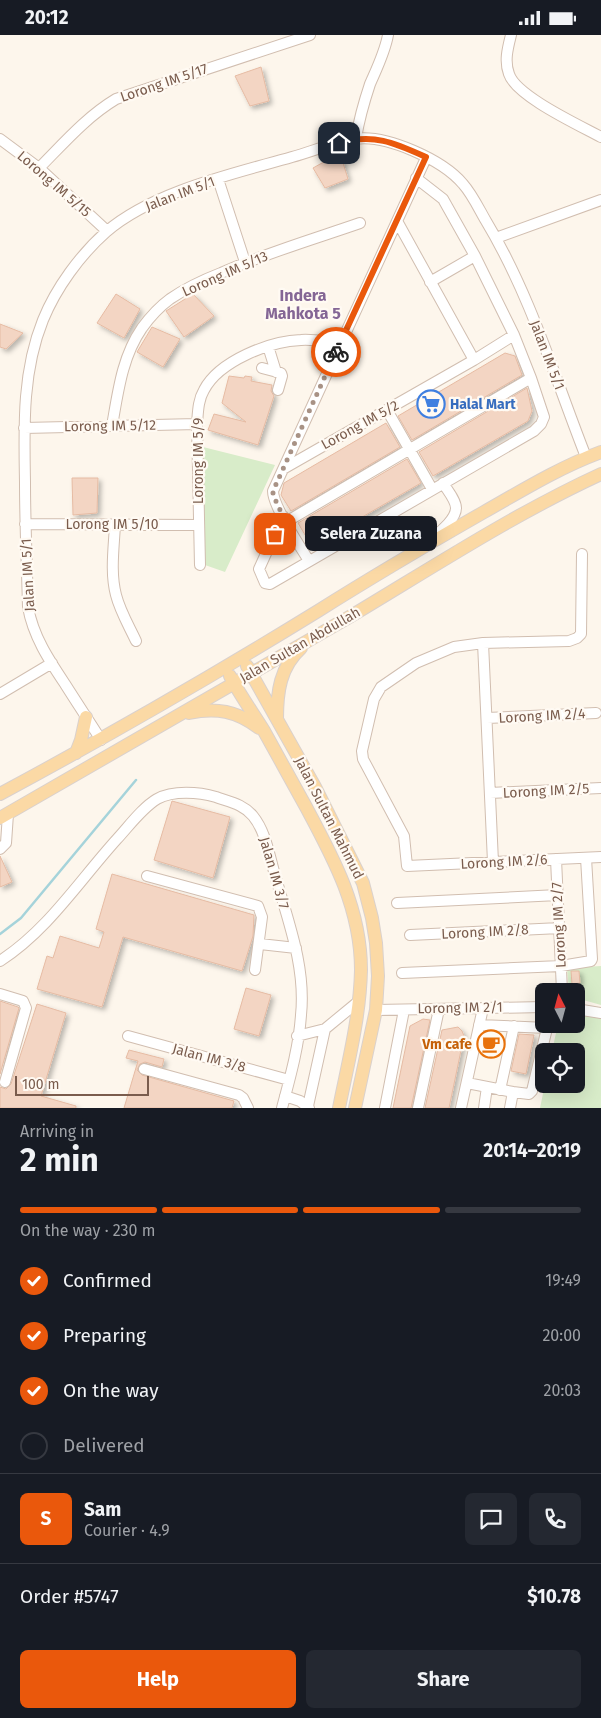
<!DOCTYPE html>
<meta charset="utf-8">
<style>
body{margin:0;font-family:"Fira Sans",sans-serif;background:#242831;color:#f1f3f6;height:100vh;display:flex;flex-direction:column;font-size:19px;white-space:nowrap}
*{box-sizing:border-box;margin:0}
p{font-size:16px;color:#9ea1a6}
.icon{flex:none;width:28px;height:28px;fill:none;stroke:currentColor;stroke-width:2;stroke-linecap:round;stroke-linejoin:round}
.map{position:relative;height:1073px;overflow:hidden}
.panel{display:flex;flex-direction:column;background:#171b24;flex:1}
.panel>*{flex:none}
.needle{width:32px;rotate:354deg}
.tools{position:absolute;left:535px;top:948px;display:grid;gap:10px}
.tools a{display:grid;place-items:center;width:50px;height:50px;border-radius:8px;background:#171b24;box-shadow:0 5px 20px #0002;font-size:25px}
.scale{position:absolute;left:15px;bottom:12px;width:134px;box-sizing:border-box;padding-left:5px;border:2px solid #7a5c4d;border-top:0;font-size:14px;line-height:18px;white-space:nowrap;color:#7a5c4d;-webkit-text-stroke:4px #fffaf3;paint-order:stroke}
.pin{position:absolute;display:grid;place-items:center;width:42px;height:42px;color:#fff;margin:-21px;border-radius:10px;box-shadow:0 2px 8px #0006}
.courier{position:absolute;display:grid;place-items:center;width:50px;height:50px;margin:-25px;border:4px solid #ea580c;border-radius:50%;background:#fff;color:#222;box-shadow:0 1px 6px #0007}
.bubble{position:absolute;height:35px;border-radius:8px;background:#171b24;box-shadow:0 5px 20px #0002;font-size:16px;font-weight:700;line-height:35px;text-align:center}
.overview em{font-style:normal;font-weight:700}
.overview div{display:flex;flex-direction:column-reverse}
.overview{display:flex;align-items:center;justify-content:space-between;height:85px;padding:0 20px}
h1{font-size:32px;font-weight:700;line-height:38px}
.bar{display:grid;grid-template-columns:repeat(4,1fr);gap:8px 5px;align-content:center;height:60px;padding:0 20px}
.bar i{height:6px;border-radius:4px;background:#363941}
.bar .current{background:#ea580c}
.bar p{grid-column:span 4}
.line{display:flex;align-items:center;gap:12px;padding:0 20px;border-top:1px solid #363941}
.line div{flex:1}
.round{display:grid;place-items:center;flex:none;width:52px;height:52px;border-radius:8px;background:#242831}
ol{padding:0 20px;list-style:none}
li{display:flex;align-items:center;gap:15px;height:55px}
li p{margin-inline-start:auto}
li .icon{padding:5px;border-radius:50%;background:#ea580c;color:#fff;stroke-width:4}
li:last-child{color:#9ea1a6}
li i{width:28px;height:28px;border:2px solid #363941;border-radius:50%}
.action{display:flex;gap:10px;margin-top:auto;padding:10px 20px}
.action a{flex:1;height:58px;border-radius:8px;background:#ea580c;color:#fff;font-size:20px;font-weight:700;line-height:58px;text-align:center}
.action a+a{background:#242831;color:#f1f3f6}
.status{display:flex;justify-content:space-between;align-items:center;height:35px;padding:0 25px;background:#171b24;direction:ltr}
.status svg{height:14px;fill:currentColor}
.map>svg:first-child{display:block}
.green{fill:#d8ecc9}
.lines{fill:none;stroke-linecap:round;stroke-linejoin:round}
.stream{stroke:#a5d3da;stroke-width:2.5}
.building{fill:#f3d5c3;stroke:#e6bba3;filter:url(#shadow)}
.minor-casing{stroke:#d1beb0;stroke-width:12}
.major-casing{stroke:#dad1cd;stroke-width:14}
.minor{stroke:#fff;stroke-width:10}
.major{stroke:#fbd9a5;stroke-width:12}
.done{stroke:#a89285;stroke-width:5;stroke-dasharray:0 9}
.route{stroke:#ea580c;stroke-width:6}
.labels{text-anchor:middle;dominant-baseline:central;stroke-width:4.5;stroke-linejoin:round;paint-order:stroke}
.street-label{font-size:14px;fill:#7a5c4d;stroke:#fffaf3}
.shop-label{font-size:14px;font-weight:bold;fill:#366cbe;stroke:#fffaf3;text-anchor:start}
.food-label{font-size:14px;font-weight:bold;fill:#c56008;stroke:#fffaf3;text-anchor:end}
.quarter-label{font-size:16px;font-weight:bold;fill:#846695;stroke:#fffaf3}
</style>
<div class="status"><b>20:12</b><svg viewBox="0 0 49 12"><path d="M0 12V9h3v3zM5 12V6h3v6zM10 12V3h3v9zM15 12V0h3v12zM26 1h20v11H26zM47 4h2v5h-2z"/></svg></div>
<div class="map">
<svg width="601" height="1073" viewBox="0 0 601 1073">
<defs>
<filter id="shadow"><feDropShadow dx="3" dy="3" stdDeviation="2.5" flood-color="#0004"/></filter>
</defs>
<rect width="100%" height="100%" fill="#fdf6ec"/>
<path class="green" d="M203,412L275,430L225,537L205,530Z
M601,931V970L576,963V956H569L567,933Z
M576,973L601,979V1073H540L545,1049H576V1016H552L558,989H576Z"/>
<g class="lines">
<path class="stream" d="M0,899L21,883L136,745"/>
</g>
<path class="building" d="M261,32L269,66L250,71L235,41Z
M340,118L348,144L325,153L313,133Z
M116,259L140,274L124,303L97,288Z
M193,259L214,281L184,302L166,276Z
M0,289L23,298L6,314L0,312Z
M152,292L180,304L163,332L137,317Z
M505,318L515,321L522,340L412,405L398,381Z
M229,341L244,343L245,341L252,342L251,346L272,350L271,356L274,361L258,410L208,395L214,379L246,387L222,368Z
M527,353L532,376L528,386L433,441L419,417Z
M386,388L400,412L291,476L281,460L284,448Z
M407,424L421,448L319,507L308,505L298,488Z
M72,443H98L97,478L73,480Z
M172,766L230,782L213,843L154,825Z
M0,821L12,847L0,852Z
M112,839L254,880L253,901L242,936L123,902L102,972L37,954L47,921L53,923L60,901L99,913L104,897L96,894Z
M571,936H579L580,948L572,949Z
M246,953L271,960L259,1001L234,994Z
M0,966L18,972L19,973L0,1039Z
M37,969L66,978L41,1061L76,1071V1073H0V1052L6,1054L11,1049Z
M423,984L430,985L411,1073H393L410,991Z
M458,992L462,996L464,1001L449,1073H425L442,995Z
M519,999L534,1000L526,1039L511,1036Z
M129,1015L164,1024L162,1032L145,1027L140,1029L137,1035L142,1040L234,1066L232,1073H124L138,1026L126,1023Z"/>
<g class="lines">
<g class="minor-casing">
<path id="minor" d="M511,0C508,12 504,26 509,39C516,61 579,90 601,102
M356,103C359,85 364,67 370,49C377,33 385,17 388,0
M0,104L39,133L107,196
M39,133C63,109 86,82 116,64L310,0
M218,144L245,227
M397,186L474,325
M496,203L601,165
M430,247L475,221
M268,311L276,337
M262,333L281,338L282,341L278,355
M387,375L432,454
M112,391C118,357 122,322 142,293C150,282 159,272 170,264C186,253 203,245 221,238C266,218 314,204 360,188
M24,393L197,389
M283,434L474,325L514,300
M283,481L259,534L265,548L270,549L534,396L541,389L544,382L531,343L514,300L475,221L443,164L416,143
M286,487L531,343
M25,489L198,490
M115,489C114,512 110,537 116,560C120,576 129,591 136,606
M434,501C442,496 456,483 456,473C456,465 447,455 443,448
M582,519L581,599L577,603L569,606L483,608L454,612L416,628L381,652L374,664L362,716L363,724L404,801L407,831L601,822
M309,526C300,511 273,472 273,456L426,123
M200,530L197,389C198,377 198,365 204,355C219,326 270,306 301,305C314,304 327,307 340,308
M483,608L493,827
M0,659L52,628
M487,683L596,678
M101,705C89,686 77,668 65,649C49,625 33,601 28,572C27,531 25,489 25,447C24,392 22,337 43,285C56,253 80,220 106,197C154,156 233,139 292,122C311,117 337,106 355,104C386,99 443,125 463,149C472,159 479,174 486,186C530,259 555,343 586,422
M490,758L601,753
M0,814L6,808L8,779
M556,824L562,956
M147,841L258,871L262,882L255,935
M397,868L558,860
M410,900L560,893
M260,909L296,913
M0,926C48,895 79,846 117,804C129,791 142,773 157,764C173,755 199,757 216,762C230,767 243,769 253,781C266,797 269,820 275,840C288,886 306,932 301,980C299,1011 290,1043 282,1073
M402,938L561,931L591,926L592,924L586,823
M0,959L23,966L26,973L5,1047
M576,974L601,978
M376,975L544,972
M479,990L547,993
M128,1001L289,1045
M297,1001L325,994L359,966
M144,1034L239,1060L243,1063L248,1073
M467,1048L513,1057L529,1059L532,1056L548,989
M500,1055L514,991
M285,1061L300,1066L309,1073
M308,1071L325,994
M385,1073L404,975
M418,1073L439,974
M461,1073L483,973
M484,1073L487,1052
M510,1073L513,1057"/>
</g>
<g class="major-casing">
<path id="major" d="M247,631L315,752L363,848L372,883L376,908L378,941L376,975L355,1073
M230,641C240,660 253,678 264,696C278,721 292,747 306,772C334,824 361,874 361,935C360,982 348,1028 339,1073
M189,678C216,672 237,676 259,693
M277,684C277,657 280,632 301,613
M76,718L81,705L86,682
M0,759C108,701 214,640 318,576C372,542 428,509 484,477C521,456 560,432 601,417
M0,783C117,716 234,649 351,581C433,532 514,479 601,439"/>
</g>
<use href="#minor" class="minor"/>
<use href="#major" class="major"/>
</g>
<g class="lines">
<path class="done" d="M275,499L283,481L273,460V456L336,317"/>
<path class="route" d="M336,317L426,122C395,108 374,98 339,108"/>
</g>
<defs>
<g id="supermarket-ring" transform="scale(1.4375)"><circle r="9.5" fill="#fffaf3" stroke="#3f7fe0" stroke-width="1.5"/><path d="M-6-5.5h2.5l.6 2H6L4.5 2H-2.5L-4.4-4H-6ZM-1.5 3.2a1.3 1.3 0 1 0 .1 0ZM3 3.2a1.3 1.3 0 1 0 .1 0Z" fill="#3f7fe0"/></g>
<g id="cafe-ring" transform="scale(1.4375)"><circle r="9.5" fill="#fffaf3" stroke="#e8710a" stroke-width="1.5"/><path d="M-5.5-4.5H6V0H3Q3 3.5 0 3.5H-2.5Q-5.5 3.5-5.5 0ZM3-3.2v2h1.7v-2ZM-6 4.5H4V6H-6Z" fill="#e8710a"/></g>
</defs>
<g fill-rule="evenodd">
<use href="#supermarket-ring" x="431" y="369"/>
<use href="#cafe-ring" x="491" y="1009"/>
</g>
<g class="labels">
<g class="street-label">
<text transform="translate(164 48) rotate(-19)">Lorong IM 5/17</text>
<text transform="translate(54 149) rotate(41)">Lorong IM 5/15</text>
<text transform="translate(180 159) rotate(-21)">Jalan IM 5/1</text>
<text transform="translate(225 239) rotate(-24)">Lorong IM 5/13</text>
<text transform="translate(547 320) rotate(69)">Jalan IM 5/1</text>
<text transform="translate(360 390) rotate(-29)">Lorong IM 5/2</text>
<text transform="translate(110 391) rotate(-1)">Lorong IM 5/12</text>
<text transform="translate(198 426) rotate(-90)">Lorong IM 5/9</text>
<text x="112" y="489">Lorong IM 5/10</text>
<text transform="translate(28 540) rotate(-93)">Jalan IM 5/1</text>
<text transform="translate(300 610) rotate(-30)">Jalan Sultan Abdullah</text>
<text transform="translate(542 681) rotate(-3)">Lorong IM 2/4</text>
<text transform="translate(546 756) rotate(-3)">Lorong IM 2/5</text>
<text transform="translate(329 783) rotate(63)">Jalan Sultan Mahmud</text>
<text transform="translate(504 827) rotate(-3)">Lorong IM 2/6</text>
<text transform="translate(274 838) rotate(74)">Jalan IM 3/7</text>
<text transform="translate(559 890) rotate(-93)">Lorong IM 2/7</text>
<text transform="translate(485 897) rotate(-3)">Lorong IM 2/8</text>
<text transform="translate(460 973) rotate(-1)">Lorong IM 2/1</text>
<text transform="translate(209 1023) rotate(15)">Jalan IM 3/8</text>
</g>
<g class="shop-label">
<text x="450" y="369">Halal Mart</text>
</g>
<g class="food-label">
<text x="472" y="1009">Vm cafe</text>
</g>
<g class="quarter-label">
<text x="303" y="260">Indera<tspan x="303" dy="18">Mahkota 5</tspan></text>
</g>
</g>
</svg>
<div class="tools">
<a><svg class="needle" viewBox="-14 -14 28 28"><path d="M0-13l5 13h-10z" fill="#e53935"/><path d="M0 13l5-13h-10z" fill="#9ea1a6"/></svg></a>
<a><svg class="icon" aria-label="locate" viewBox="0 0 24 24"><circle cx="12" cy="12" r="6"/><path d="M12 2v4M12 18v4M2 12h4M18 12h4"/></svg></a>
</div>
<div class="scale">100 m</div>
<div class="pin" style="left:275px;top:499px;background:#ea580c"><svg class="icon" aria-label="bag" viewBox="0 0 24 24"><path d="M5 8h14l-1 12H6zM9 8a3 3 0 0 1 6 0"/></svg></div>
<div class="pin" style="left:339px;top:108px;background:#1f2937"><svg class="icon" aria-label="home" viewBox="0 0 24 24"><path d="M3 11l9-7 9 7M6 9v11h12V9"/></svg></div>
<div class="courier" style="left:336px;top:317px"><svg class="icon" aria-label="bike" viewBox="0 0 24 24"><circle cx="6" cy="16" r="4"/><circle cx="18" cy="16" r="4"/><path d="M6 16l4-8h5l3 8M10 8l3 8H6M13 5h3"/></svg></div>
<div class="bubble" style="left:305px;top:481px;width:132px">Selera Zuzana</div>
</div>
<section class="panel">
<div class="overview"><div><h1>2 min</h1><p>Arriving in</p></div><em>20:14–20:19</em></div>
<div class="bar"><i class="current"></i><i class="current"></i><i class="current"></i><i></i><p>On the way · 230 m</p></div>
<ol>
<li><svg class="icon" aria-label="check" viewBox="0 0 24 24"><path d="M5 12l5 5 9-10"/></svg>Confirmed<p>19:49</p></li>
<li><svg class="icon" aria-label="check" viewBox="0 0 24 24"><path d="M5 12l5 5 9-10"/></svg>Preparing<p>20:00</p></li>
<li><svg class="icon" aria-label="check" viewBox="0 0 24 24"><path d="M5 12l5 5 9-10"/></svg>On the way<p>20:03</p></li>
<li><i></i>Delivered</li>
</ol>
<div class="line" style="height:90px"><b class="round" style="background:#ea580c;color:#fff">S</b><div><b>Sam</b><p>Courier · 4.9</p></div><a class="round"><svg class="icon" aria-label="chat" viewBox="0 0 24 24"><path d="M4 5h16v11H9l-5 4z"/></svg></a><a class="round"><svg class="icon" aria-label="phone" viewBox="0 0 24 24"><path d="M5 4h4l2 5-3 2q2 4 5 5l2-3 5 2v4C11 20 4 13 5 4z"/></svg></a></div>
<div class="line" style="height:65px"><div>Order #5747</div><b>$10.78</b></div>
<div class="action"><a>Help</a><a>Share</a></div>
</section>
